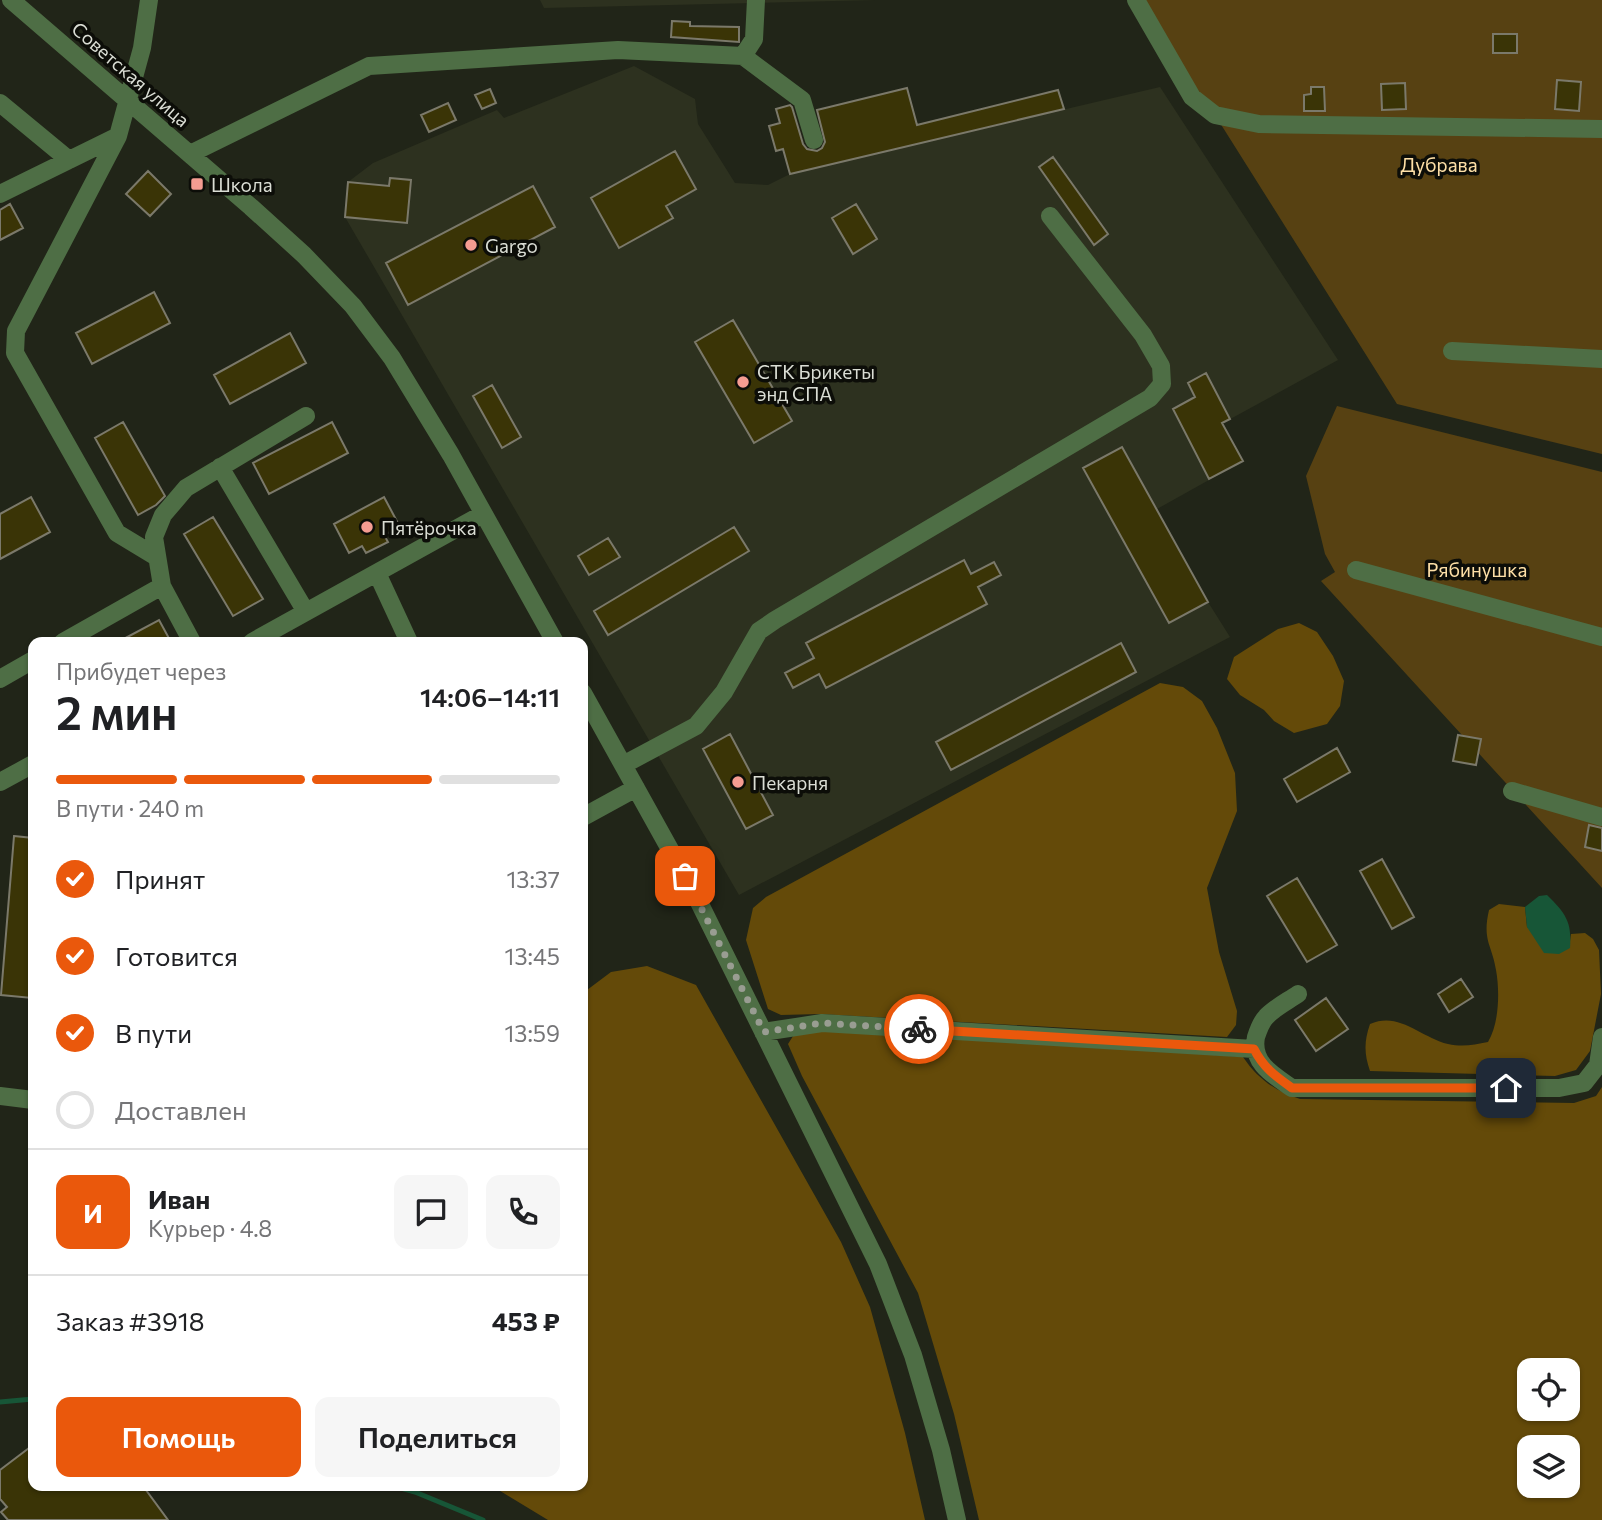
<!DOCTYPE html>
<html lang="ru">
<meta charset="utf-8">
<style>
body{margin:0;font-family:Commissioner,sans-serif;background:#f6f6f6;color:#202124;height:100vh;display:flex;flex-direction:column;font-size:26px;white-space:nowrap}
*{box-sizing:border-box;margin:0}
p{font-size:23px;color:#757577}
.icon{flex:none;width:38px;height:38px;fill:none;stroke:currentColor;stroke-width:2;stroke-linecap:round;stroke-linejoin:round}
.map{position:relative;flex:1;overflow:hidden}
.side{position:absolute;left:28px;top:637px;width:560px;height:854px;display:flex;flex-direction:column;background:#fff;border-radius:14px;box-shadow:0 2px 5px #0004}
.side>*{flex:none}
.controls{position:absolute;left:1517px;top:1358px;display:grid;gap:14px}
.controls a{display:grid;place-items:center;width:63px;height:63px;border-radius:14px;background:#fff;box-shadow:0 2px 5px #0004;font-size:35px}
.pin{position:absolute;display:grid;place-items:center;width:60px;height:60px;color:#fff;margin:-30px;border-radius:14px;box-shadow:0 4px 10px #0006}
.courier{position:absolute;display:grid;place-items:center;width:70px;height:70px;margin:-35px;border:5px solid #ea580c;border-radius:50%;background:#fff;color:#222;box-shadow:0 2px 9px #0007}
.overview em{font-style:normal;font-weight:600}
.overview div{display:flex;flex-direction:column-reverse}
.overview{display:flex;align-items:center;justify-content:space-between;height:119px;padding:0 28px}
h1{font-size:46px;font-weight:600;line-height:52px}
.bar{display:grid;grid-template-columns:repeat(4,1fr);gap:10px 7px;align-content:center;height:84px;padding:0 28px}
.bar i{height:9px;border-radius:5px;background:#e0e0e0}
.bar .active{background:#ea580c}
.bar p{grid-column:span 4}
.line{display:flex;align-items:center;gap:18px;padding:0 28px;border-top:2px solid #e0e0e0}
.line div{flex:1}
.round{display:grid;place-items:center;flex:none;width:74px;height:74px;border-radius:14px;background:#f6f6f6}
ol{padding:0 28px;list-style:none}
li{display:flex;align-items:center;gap:21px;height:77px}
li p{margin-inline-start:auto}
li .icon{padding:7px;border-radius:50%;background:#ea580c;color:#fff;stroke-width:4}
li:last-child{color:#757577}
li i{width:38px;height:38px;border:4px solid #e0e0e0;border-radius:50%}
.button{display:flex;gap:14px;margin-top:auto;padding:14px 28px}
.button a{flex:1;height:80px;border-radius:14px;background:#ea580c;color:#fff;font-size:28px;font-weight:600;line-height:80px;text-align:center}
.button a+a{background:#f6f6f6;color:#202124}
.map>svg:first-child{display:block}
.built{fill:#2d311f}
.green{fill:#574112}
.forest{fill:#644a09;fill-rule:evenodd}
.water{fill:#175637}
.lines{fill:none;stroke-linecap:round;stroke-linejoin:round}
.stream{stroke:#175637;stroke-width:5}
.building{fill:#3a3406;stroke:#7b796a;stroke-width:2}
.minor{stroke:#4e6e45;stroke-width:18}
.done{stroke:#999d92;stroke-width:7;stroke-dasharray:0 12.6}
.route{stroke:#ea580c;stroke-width:9}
.poi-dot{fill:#f59c91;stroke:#0c0d08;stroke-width:2.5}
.labels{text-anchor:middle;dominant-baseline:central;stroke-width:7;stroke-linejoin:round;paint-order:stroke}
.street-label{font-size:19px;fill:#daddd4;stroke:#0c0d08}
.park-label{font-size:19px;fill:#fee0a7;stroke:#0c0d08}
.poi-label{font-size:19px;fill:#daddd4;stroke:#0c0d08;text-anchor:start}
</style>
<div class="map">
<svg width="1602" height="1520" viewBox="0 0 1602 1520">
<rect width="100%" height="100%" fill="#212518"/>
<path class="built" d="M540,0H876L544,8Z
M634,66L695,99L698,124L735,183L768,185L790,174L1160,87L1338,360L1223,423L1243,461L1157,509L1208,602L1230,637L739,895L345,217L348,182L373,163L497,110L504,118Z"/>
<path class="green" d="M1136,0H1602V454L1397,404L1215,115Z
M1337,406L1602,472V888L1321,581L1335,572L1325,554L1306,476Z"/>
<path class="forest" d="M1299,623L1317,632L1333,656L1344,681L1340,706L1327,724L1294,733L1274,721L1264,710L1240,695L1227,679L1234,657L1278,629Z
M1160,683L1183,687L1202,701L1217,728L1235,773L1237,811L1207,888L1219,952L1237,1011L1236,1025L1227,1037L820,1014L781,1015L768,1009L746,940L753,908L766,897Z
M1499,904L1525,907L1527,927L1569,948L1571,934L1585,933L1593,939L1599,950L1601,994L1590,1051L1576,1070L1555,1076L1370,1071C1364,1054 1364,1041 1370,1024C1399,1011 1420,1037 1448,1044C1462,1047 1474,1045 1488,1042C1499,1024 1500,992 1496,970C1492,944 1482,941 1489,910Z
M647,966L696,985L841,1242L870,1307L905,1433L925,1520H548L492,1486H583V993L611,972Z
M823,1027L1243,1057C1258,1079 1275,1091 1300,1099L1574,1103L1596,1096L1602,1087V1520H979L954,1414L918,1293L802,1076L788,1044L795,1033ZM1530,1370H1568V1409H1530ZM1530,1447H1568V1486H1530Z"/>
<path class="water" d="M1547,895C1565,913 1572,921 1570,948L1559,954L1544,953L1527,927L1525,907L1539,896Z"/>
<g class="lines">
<path class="stream" d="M0,1402L33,1399
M394,1486L415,1492L483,1520"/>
</g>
<path class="building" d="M672,21L690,22V26L739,27V42L671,37Z
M1493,34H1517V53H1493Z
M1557,80L1581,82L1579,111L1555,109Z
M1405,83L1406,109L1382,110L1381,84Z
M1311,87H1324L1325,111H1304V95L1311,94Z
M907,88L917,125L1058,90L1064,109L790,174L783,149L776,151L769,126L780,123L776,109L790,105L792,107L803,144L807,149L817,151L822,148L825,142L817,110Z
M490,89L496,103L482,109L475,95Z
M448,103L456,120L429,132L421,115Z
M675,151L696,189L666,206L673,218L619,248L591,198Z
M1053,157L1108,234L1094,245L1039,167Z
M148,171L171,194L150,216L126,194Z
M390,178L411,180L407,223L345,217L348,182L389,186Z
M533,186L555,227L408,305L386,263Z
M10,204L23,228L0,240V210Z
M856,204L877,239L853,254L832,218Z
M154,292L170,323L92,364L76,333Z
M733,320L792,421L754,443L695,342Z
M290,333L306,363L230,404L214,375Z
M1206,373L1230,419L1222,423L1243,461L1209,479L1173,409L1195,397L1188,383Z
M492,385L521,437L502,448L473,396Z
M123,422L165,496L156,505L138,515L95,438Z
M332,422L348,453L269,494L253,463Z
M1122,447L1208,602L1169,623L1083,468Z
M31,497L50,532L0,559V514Z
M384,497L400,527L384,535L388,542L366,553L362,546L349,553L334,524Z
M213,517L263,599L233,616L184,534Z
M734,527L749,551L608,635L594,611Z
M608,538L620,557L589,575L578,556Z
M964,560L971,574L994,562L1001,575L978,587L987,604L826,688L819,674L793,688L785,673L814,658L806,643Z
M159,620L171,642H118Z
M1121,643L1136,672L951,770L936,742Z
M730,734L773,815L746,829L703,749Z
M1458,735L1481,739L1476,765L1453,761Z
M1337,748L1350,772L1297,802L1284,779Z
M1589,825L1602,828V851L1585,847Z
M14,836L33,838L32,998L1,995Z
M1382,859L1414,917L1392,929L1360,871Z
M1297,878L1337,945L1307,962L1267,896Z
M1461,979L1473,997L1449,1012L1438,994Z
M1326,998L1348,1029L1316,1051L1295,1020Z
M33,1445V1486H143L168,1520H8L1,1512L7,1507L0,1499V1470Z"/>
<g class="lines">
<path class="minor" d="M11,0L251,207L304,255L353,306L392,358L451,455L555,642
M1136,0L1192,97L1215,115L1259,124L1602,129
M743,56L802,100L814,140
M0,103L69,160
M118,136L16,331L15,353L117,533L155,556
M190,154L369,66L618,50L743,56L754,39L756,0
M0,194L118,136L142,48L149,0
M1452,351L1602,359
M220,467L306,612
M1356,570L1602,637
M377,573L409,642
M162,586L192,642
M63,642L162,586L154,537L163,515L186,488L306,416
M252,642L483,514
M0,679L33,660
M583,693L697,898L878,1264L913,1355L941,1450L957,1520
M623,765L696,726L724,692L759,631L775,620L1150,398L1162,384L1161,366L1143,335L1050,216
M0,782L33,764
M1512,791L1602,817
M583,817L636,788
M1298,994C1288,1001 1274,1008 1266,1017C1261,1022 1258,1031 1256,1037C1251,1063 1273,1075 1292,1088H1559L1584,1083L1598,1065L1602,1037
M763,1032L822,1023L1254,1049
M0,1096L33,1100"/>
</g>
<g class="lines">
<path class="done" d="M685,876L764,1032L822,1023L919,1029"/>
<path class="route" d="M919,1029L1254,1049C1263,1067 1275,1076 1292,1088H1506"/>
</g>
<g class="poi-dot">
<rect x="190" y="177" width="14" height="14" rx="3.5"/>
<circle cx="471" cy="245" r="7"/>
<circle cx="743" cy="382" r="7"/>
<circle cx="367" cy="527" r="7"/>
<circle cx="738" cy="782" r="7"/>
</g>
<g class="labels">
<g class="street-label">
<text transform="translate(131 74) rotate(41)">Советская улица</text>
</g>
<g class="park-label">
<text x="1439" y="164">Дубрава</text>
<text x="1477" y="569">Рябинушка</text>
</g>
<g class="poi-label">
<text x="211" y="184">Школа</text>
<text x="485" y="245">Gargo</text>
<text x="757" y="371">СТК Брикеты<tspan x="757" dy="22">энд СПА</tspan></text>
<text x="381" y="527">Пятёрочка</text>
<text x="752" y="782">Пекарня</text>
</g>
</g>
</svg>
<div class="controls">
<a><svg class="icon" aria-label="locate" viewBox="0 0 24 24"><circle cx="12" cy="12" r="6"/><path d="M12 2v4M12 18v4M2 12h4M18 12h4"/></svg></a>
<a><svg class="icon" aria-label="layers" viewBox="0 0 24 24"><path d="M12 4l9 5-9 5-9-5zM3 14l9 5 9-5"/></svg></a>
</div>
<div class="pin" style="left:685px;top:876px;background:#ea580c"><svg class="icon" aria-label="bag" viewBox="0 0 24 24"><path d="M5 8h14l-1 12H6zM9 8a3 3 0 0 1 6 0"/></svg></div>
<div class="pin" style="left:1506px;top:1088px;background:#1f2937"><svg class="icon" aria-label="home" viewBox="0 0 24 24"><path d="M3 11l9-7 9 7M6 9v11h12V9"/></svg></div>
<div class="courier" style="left:919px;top:1029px"><svg class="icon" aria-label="bike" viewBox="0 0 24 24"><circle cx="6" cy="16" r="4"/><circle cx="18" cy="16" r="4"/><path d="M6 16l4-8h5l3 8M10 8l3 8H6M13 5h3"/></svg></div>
<section class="side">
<div class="overview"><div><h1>2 мин</h1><p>Прибудет через</p></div><em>14:06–14:11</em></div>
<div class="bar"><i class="active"></i><i class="active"></i><i class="active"></i><i></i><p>В пути · 240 m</p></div>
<ol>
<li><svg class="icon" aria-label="check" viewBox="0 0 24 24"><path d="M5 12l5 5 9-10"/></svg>Принят<p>13:37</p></li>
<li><svg class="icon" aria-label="check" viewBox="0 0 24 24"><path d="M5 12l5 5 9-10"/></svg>Готовится<p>13:45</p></li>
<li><svg class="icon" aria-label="check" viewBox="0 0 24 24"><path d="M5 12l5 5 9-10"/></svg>В пути<p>13:59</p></li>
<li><i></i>Доставлен</li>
</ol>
<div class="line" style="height:126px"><b class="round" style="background:#ea580c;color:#fff">И</b><div><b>Иван</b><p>Курьер · 4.8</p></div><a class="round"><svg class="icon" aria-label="chat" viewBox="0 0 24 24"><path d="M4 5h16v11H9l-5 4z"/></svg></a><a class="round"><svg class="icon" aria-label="phone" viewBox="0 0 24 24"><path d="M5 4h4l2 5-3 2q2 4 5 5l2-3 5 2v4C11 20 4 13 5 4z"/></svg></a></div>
<div class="line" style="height:91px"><div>Заказ #3918</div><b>453 ₽</b></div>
<div class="button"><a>Помощь</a><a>Поделиться</a></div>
</section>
</div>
